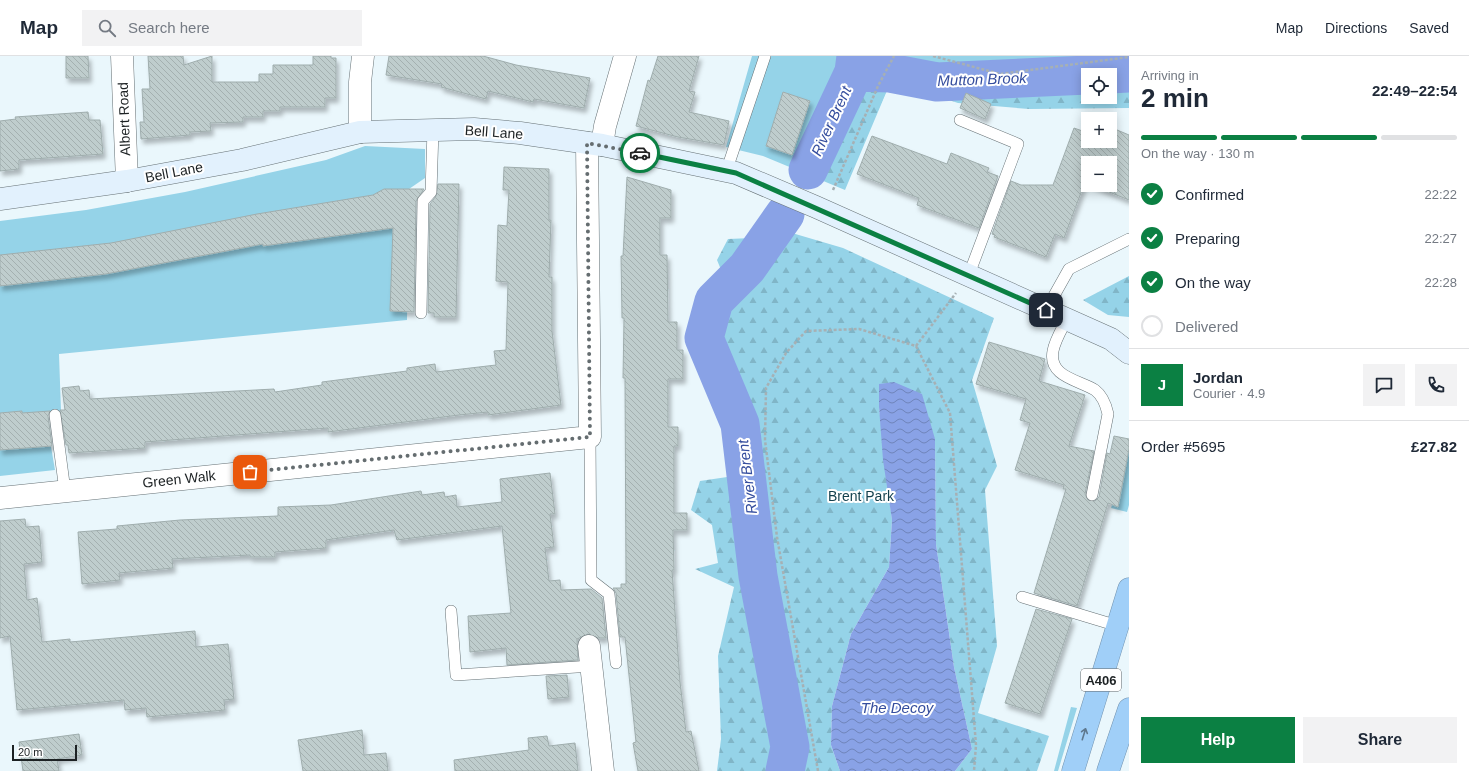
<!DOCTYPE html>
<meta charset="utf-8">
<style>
body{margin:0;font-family:Helvetica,sans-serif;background:#f2f2f3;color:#1f2937;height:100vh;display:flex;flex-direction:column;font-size:15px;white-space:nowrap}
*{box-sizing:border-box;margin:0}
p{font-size:13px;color:#747a83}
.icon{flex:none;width:22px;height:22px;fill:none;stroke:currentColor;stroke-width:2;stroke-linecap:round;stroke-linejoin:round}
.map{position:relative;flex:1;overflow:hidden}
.details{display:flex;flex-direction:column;background:#fff;width:340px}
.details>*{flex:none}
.fabs{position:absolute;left:1081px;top:12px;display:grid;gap:8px}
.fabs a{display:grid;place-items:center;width:36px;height:36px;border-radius:0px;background:#fff;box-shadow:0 2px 10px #0003;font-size:20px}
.scale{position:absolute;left:12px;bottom:10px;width:65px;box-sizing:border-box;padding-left:4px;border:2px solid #1d2224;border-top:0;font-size:11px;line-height:14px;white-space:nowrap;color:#1d2224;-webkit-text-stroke:3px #fff;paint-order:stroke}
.pin{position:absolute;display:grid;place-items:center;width:34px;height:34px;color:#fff;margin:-17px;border-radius:8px;box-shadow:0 2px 6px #0006}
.courier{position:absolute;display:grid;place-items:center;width:40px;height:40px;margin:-20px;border:3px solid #0b8043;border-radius:50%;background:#fff;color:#222;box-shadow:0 1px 5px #0007}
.overview em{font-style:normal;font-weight:700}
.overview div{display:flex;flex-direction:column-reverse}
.overview{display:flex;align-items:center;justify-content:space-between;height:68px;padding:0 12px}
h1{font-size:26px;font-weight:700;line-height:30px}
.bar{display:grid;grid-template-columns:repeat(4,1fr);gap:6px 4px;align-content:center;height:48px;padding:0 12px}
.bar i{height:5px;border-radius:3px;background:#e0e1e3}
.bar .on{background:#0b8043}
.bar p{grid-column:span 4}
.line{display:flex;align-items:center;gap:10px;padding:0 12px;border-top:1px solid #e0e1e3}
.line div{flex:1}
.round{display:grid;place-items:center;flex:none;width:42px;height:42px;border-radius:0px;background:#f2f2f3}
ol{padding:0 12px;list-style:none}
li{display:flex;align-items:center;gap:12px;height:44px}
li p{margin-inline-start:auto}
li .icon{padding:4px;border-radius:50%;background:#0b8043;color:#fff;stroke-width:4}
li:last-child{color:#747a83}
li i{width:22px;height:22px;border:2px solid #e0e1e3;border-radius:50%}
.button{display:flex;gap:8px;margin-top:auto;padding:8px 12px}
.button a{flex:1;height:46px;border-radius:0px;background:#0b8043;color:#fff;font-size:16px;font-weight:700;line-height:46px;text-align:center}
.button a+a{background:#f2f2f3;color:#1f2937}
header{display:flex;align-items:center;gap:24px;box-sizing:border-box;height:56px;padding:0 20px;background:#fff;border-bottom:1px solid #e0e1e3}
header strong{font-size:19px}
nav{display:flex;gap:22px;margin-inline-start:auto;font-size:14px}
.search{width:280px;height:36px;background:#f2f2f3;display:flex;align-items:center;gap:10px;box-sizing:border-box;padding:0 14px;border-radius:0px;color:#747a83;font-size:15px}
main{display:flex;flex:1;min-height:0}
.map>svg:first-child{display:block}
.green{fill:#95d3e8}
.forest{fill:url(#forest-firs);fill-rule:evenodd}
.water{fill:url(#water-waves)}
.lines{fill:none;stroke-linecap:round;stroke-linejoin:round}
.river{stroke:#89a2e6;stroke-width:39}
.building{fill:url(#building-back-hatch);stroke:#9fadad;filter:url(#shadow)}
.lane-casing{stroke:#667175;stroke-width:12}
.street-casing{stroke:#667175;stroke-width:23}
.secondary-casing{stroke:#667175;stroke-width:23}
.highway-casing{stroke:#7292ae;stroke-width:23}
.path{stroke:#a6b0b4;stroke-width:2.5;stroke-dasharray:3 2;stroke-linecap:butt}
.lane{stroke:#fff;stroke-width:11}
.street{stroke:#fff;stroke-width:22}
.secondary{stroke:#e2f1fd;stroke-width:22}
.highway{stroke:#a0cff8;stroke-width:22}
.oneway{stroke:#5e788e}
.done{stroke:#656d70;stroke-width:4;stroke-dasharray:0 7.2}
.route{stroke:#0b8043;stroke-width:5}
.labels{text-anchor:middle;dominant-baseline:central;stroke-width:4;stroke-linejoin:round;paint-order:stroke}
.shield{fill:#fff;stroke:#616466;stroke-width:1}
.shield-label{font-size:13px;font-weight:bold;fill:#1d2224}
.street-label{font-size:14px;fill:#1d2224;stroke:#fff}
.park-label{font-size:14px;fill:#123f4c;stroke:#fff}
.water-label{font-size:15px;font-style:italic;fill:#354e9e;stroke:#fff}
</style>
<header>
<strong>Map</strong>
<div class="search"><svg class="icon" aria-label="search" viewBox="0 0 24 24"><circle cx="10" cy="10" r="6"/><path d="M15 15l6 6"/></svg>Search here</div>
<nav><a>Map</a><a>Directions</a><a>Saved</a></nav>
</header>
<main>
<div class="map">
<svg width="1129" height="715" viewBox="0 0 1129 715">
<defs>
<pattern id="forest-firs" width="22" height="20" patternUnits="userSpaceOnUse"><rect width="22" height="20" fill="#95d3e8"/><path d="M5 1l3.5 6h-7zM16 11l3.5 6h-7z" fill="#80b5c7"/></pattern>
<pattern id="water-waves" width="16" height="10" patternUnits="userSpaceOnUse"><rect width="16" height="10" fill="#89a2e6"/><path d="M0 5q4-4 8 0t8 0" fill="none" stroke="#6f84ba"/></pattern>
<pattern id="building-back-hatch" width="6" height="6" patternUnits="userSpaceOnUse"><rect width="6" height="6" fill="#bfcdcd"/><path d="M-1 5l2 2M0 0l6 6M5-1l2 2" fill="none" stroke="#a4b0b0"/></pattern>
<filter id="shadow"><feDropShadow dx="2.5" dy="4.5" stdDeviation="2" flood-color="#0004"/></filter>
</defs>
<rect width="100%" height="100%" fill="#eaf7fc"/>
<path class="green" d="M752,0H1129V30L1110,19H1088L955,40L891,25L845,134L763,100L726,91Z
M365,90L425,93V122L409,133L407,264L59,298L61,355L45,356L55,414L0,420V165L86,154L185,136L326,104Z
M1129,388V449L1127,456L1111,452L1125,413Z
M1071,651L1077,652L1058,715H1054Z"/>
<path class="forest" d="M843,0H907L905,12L939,11L972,23L1049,25L1129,1V52L1029,53L958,47L891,25L844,130L800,111L795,101ZM1088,19H1110V41H1088Z
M775,172L843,192L994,262L972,324L997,410L985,434L997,590L978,657L1049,680L1037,715H955L972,693L954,611L936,488L935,383L879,351L892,464L889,511L851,578L832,650L831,689L840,715H717L721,683L718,600L734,531L695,513L718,507L712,469L691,454L700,425L734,420L740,385L707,278L724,221L717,204L728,183L752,182Z
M1129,220V261L1108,259L1083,244Z"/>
<path class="water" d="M894,326L922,338L935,383L936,488L954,611L972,693L955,715H840L831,689L832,650L851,578L889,511L892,464L883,404L879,351V328Z"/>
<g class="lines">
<path class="river" d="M854,16L890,17L937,26L1088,19
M1091,19L1129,17
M808,114L854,16L856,0
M785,715L790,691L758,520L740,368L704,282L714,245L747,212L785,158"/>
</g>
<path class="building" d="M66,0H88L89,22H66Z
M148,0H183L184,9L212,0V26H259V18H273V9H313V0H331V2H336V42H325V51H280V55H263V61H243V66L210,67L211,75L190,76V79L141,83L140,66H144L142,33H150Z
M389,0H483L516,9L590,22L584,52L534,43L533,46L488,35L486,43L441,31L442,28L386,19Z
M658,0H699L689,35L695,36L689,56L729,65L724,89L678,81L636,70L648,24L650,25Z
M783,36L810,45L792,99L766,90Z
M966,37L991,48L985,63L960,52Z
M88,56L89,64H100L103,98L19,104V113L0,115V65L16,63L15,61Z
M1110,71L1129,79V144L1092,129H1110V107H1088V127L1085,126L1064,182L1055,178L1046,201L994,181L995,179L992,178L1011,125L1021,129H1053L1074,72L1088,77V85H1110Z
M872,80L947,108L951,97L989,112L987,116L998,120L979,172L917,149L919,142L857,118Z
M504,111L549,113V164H551L549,221H552V275L561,349L488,359V356L459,359L328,376V372L145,386V392L69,397L68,389H66L60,354H65L62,332L79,330L80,335L89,334L90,343L274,333L275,336L322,329V326L407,315V312L435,308L436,316L496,309L494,295L506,294L508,226L496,225L498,169L507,170L509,134H503Z
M627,121L671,134V162H660V199H667L668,266H677V294H683V323H668V371H678V390H674V457H687V474H673L674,514H672L680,626L686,676L691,675L699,715H638L633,687L636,686L625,581H620L616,537L613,532H621V528H626L625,322H623L624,262H622L621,200H623Z
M438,128H459L456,261H434V257H428L430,148L436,140Z
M384,133H424L416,145L414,256L390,255L393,172L263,190V188L106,218L0,230V199L111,187L257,158L373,139Z
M989,286L1045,303L1039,325L1085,339L1069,390L1094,395L1085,438L1088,444L1095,445L1099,441L1107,397L1110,398L1114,380L1129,383V393L1118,451L1108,447L1077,550L1034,537L1066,433H1063L1064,429L1015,414L1030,367L1020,364L1026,343L976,328Z
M22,355V357L50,355L48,360L52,390L0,394V357Z
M550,417L555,458H550L554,491L545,492L549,525L560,524L561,534L591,533L602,542L606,582H598L588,578L577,583L578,604L507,609L506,592L470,596L468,560L511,557L502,470L397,484L394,474L326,484V492L275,496V501H250V499L172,503L173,512L119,517L120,524L82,528L78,476L117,473V470L180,464L278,460V451L331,449L421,435L422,439L444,436L445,441L456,439L457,451L502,446L500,423Z
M25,463L26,471L39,470L42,506L24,508L27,544L37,542L42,586L70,583V586L195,575L196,591L228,588L234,643L224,644L225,654L147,661L146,652L125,654L124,644L17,654L10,580L0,582V465Z
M1036,553L1072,563L1040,658L1005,647Z
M567,619L569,641L548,643L546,620Z
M362,674L364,699L386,697L388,715H303L298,684Z
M79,678L82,699L57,703L59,715H23L19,686Z
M547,680L549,690L575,687L578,715H455L454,704L529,694L528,682Z"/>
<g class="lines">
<g class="lane-casing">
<path id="lane" d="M960,64L1018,88L968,221
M726,116L765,0
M1046,254L1069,213L1129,183
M421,257L423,145L431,136L433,74
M1067,263C1062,273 1055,284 1053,295C1048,321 1079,324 1095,334C1103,340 1106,349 1108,358L1092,439
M55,359L65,435
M590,381L591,524L609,538L616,607
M1022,541L1118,570
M451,555L456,619L592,610"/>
</g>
<g class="street-casing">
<path id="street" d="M122,0L127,125
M360,76V26L363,0
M602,89L605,70L625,0
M0,442L590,381L587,87
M589,590L603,715"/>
</g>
<g class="secondary-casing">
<path id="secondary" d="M0,143L127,125L242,104L360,76L474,73L520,77L602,89L736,117L816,151L1111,283L1129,297"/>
</g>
<g class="highway-casing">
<path id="highway" d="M1073,715L1129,533
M1108,715L1129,653"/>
</g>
<path class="path" d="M933,0L1000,18L1129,1
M833,134L878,30L894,0
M916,290L956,237
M818,715L777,481L765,384L766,332L786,297L806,275L859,273L916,290L950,357L976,689L974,715"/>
<use href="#lane" class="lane"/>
<use href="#street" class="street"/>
<use href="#secondary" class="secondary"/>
<use href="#highway" class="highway"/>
</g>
<defs><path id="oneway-shaft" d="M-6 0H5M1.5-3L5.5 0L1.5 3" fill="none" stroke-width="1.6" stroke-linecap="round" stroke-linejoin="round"/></defs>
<use class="oneway" href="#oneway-shaft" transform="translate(1084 678) rotate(-73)"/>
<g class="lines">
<path class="done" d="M250,416L590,381L587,87L640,97"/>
<path class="route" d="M640,97L736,117L1046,254"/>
</g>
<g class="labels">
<rect class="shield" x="1081" y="613" width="40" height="22" rx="3"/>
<g class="shield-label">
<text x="1101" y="624">A406</text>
</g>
<g class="street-label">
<text transform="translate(124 63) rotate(-92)">Albert Road</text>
<text transform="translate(494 76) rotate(4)">Bell Lane</text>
<text transform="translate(174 116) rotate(-11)">Bell Lane</text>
<text transform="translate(179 423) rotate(-6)">Green Walk</text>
</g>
<g class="park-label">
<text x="861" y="440">Brent Park</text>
</g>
<g class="water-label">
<text transform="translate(982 23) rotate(-2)">Mutton Brook</text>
<text transform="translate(831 65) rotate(-65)">River Brent</text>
<text transform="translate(747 421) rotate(-97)">River Brent</text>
<text x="897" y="651">The Decoy</text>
</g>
</g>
</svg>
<div class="fabs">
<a><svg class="icon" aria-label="locate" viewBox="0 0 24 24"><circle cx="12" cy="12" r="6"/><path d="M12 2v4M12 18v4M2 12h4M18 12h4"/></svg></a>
<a>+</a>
<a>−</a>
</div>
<div class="scale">20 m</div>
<div class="pin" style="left:250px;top:416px;background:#ea580c"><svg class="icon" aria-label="bag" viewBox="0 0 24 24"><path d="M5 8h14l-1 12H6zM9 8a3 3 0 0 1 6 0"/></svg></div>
<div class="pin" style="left:1046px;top:254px;background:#1f2937"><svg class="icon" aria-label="home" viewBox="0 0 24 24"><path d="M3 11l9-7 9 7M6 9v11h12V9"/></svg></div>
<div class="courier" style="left:640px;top:97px"><svg class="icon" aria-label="car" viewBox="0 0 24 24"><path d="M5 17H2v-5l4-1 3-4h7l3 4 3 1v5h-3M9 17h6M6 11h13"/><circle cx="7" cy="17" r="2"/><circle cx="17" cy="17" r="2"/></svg></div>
</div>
<section class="details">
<div class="overview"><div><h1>2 min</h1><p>Arriving in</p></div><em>22:49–22:54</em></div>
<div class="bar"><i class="on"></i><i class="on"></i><i class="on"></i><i></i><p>On the way · 130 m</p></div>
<ol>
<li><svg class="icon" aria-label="check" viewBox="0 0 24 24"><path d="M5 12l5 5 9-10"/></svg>Confirmed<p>22:22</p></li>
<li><svg class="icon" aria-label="check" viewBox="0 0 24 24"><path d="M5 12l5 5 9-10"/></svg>Preparing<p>22:27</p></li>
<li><svg class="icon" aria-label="check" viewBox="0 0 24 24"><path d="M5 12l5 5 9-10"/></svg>On the way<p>22:28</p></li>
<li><i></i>Delivered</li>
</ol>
<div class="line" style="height:72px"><b class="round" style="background:#0b8043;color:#fff">J</b><div><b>Jordan</b><p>Courier · 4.9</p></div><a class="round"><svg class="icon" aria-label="chat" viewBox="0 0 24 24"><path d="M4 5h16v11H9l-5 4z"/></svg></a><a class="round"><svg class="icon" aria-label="phone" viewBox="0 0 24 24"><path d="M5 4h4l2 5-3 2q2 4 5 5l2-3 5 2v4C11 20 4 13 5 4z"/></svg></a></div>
<div class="line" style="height:52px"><div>Order #5695</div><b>£27.82</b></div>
<div class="button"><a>Help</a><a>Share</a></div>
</section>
</main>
